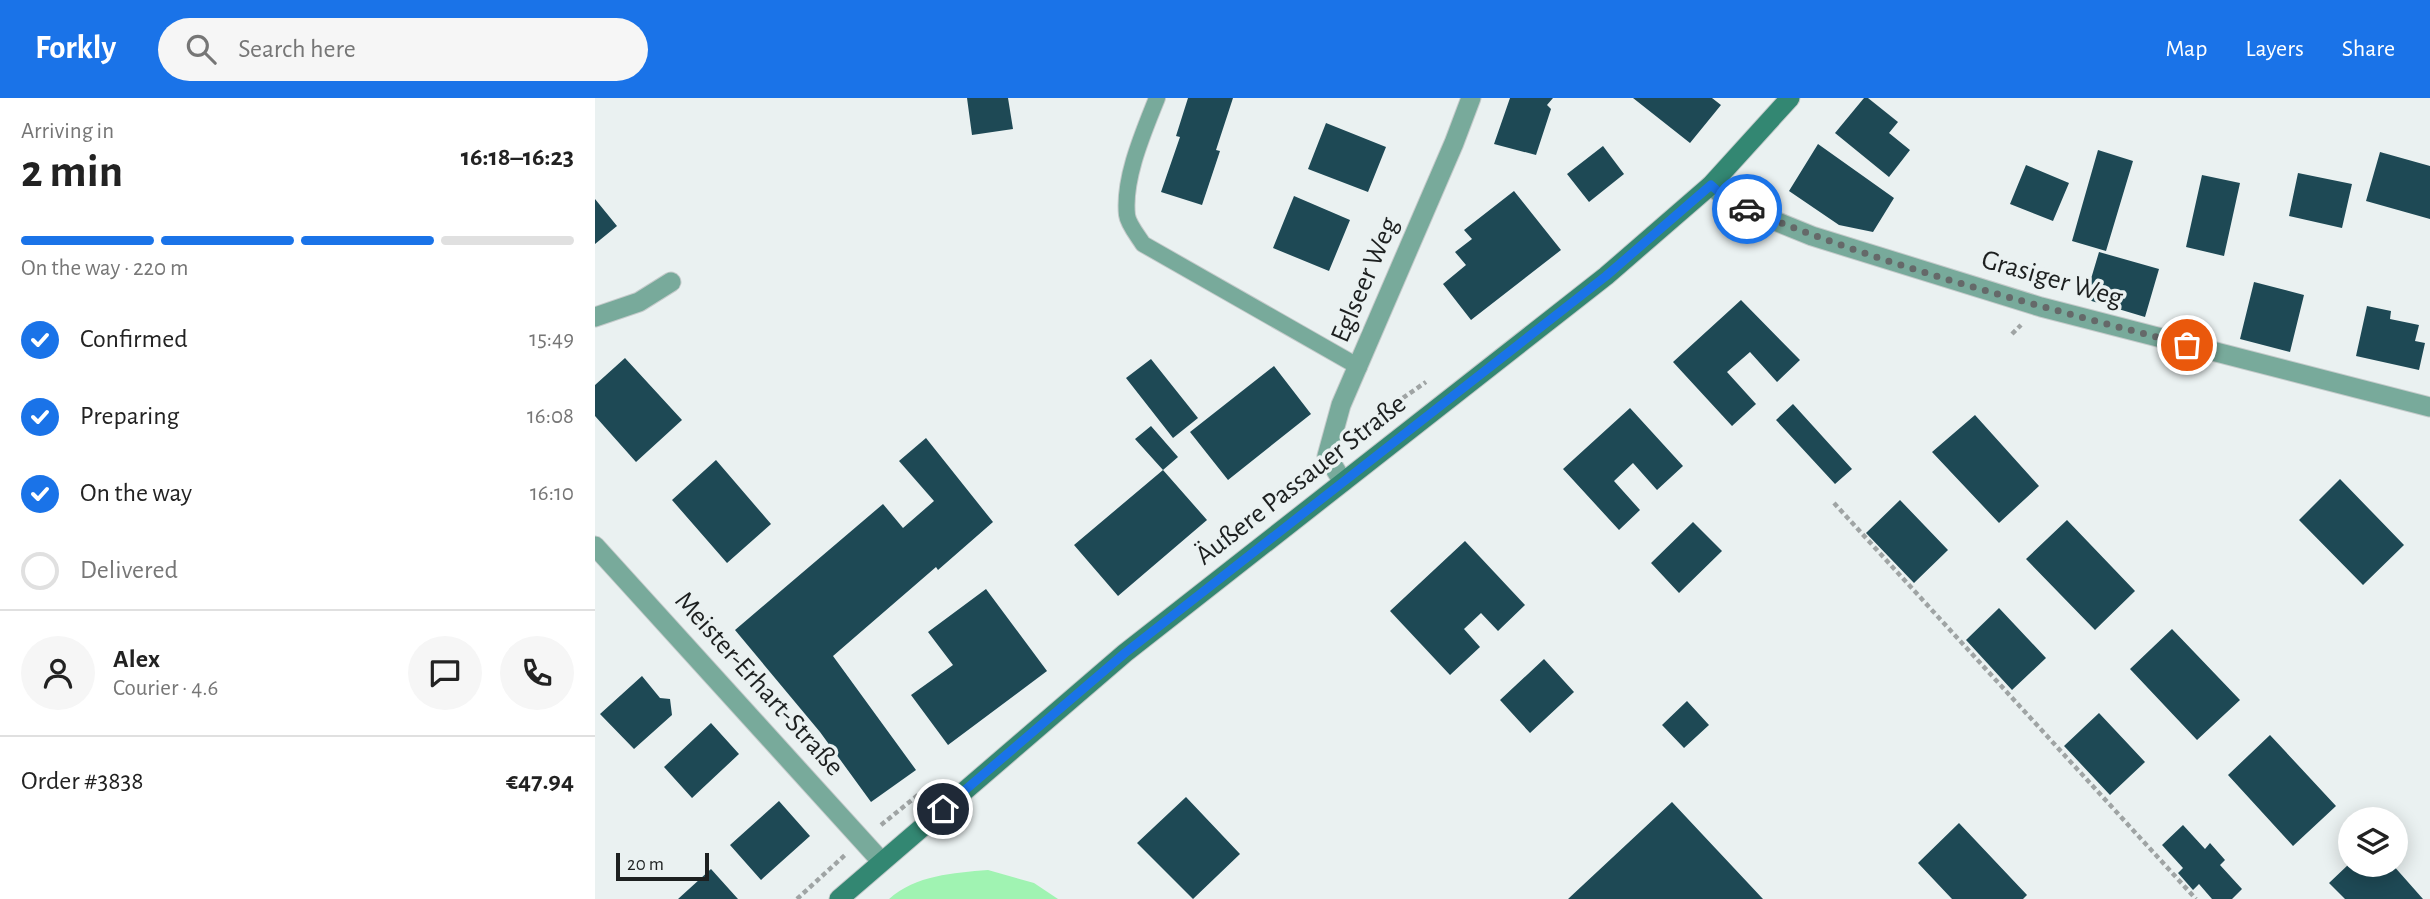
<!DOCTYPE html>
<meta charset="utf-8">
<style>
body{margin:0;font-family:"Alegreya Sans",sans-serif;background:#f6f6f6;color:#222;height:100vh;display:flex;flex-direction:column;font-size:26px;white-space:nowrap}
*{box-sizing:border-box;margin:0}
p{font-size:23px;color:#767676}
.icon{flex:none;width:38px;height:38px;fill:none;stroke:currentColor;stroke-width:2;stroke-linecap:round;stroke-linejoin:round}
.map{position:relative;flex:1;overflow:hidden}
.sheet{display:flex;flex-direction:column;background:#fff;width:595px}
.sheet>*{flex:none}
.buttons{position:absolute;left:1743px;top:709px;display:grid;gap:14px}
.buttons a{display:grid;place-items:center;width:70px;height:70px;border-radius:50%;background:#fff;box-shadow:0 4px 18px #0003;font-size:35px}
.scale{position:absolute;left:21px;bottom:18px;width:93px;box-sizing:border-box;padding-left:7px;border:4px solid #1d2020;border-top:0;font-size:19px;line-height:24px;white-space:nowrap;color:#1d2020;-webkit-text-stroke:5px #eaf1f1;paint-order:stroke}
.pin{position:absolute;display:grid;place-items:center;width:60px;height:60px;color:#fff;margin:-30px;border:4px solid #fff;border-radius:50%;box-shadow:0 2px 7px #0007}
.courier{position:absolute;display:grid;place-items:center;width:70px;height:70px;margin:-35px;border:5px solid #1a73e8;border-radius:50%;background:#fff;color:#222;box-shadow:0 2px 9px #0007}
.head em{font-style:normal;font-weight:700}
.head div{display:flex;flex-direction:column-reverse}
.head{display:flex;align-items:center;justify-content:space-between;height:119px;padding:0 21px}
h1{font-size:46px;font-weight:700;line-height:52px}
.bar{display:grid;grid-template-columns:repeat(4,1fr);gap:10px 7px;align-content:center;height:84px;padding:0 21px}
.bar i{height:9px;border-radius:5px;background:#e0e0e0}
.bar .on{background:#1a73e8}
.bar p{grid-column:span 4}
.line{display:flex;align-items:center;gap:18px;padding:0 21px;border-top:2px solid #e0e0e0}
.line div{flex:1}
.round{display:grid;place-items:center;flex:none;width:74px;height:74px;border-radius:37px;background:#f6f6f6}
ol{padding:0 21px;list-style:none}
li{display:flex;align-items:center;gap:21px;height:77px}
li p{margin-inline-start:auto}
li .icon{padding:7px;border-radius:50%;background:#1a73e8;color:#fff;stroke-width:4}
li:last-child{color:#767676}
li i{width:38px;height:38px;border:4px solid #e0e0e0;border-radius:50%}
header{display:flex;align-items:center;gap:42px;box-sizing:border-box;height:98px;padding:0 35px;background:#1a73e8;color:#fff}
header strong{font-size:33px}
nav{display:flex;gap:38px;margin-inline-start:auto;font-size:24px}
.search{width:490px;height:63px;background:#f6f6f6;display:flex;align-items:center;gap:18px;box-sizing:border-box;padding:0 24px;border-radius:38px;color:#767676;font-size:26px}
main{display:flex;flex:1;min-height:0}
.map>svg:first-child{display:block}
.green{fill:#a0f3b2}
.building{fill:#1e4955}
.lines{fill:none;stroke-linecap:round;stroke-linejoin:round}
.service-casing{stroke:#c5cbcb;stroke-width:18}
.minor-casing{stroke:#c5cbcb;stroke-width:21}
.secondary-casing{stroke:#c5cbcb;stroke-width:21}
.path{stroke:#9fa4a4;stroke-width:4.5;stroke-dasharray:5 3.5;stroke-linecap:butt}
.service{stroke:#78aa9b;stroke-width:16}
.minor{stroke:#78aa9b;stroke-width:19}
.secondary{stroke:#338772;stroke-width:19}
.done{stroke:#656969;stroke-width:7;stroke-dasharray:0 12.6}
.route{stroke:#1a73e8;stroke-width:9}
.labels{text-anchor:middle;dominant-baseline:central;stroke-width:7;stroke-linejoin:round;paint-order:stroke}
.street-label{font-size:28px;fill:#1d2020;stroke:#eaf1f1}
</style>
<header>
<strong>Forkly</strong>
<div class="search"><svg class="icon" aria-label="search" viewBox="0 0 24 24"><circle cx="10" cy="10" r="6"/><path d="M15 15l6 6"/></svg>Search here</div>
<nav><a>Map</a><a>Layers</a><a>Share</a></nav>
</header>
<main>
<section class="sheet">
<div class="head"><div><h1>2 min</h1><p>Arriving in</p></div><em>16:18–16:23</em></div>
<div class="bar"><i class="on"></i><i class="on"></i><i class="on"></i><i></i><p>On the way · 220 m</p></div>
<ol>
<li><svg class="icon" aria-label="check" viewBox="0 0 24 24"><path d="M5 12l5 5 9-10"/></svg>Confirmed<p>15:49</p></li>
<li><svg class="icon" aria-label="check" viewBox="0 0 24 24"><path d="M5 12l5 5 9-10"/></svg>Preparing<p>16:08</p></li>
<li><svg class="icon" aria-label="check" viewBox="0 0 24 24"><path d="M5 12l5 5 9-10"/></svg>On the way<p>16:10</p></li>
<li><i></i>Delivered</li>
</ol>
<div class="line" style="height:126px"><a class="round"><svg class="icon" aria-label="person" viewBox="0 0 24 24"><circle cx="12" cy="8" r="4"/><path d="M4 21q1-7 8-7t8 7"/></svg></a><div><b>Alex</b><p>Courier · 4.6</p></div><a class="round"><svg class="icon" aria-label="chat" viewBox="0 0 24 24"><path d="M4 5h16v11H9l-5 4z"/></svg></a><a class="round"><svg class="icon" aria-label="phone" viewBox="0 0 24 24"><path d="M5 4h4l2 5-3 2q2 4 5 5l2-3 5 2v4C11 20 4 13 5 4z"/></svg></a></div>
<div class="line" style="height:91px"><div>Order #3838</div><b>€47.94</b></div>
</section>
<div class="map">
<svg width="1835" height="801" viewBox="0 0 1835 801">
<rect width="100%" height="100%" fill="#eaf1f1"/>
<path class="green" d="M393,772L439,785L463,801H294C321,777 358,775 393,772Z"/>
<path class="building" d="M372,0H413L418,31L377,37Z
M593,0H638L621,52L625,53L607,107L566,94L585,39L581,38Z
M915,0H958L952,7L956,11L941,57L899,46Z
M1038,0H1117L1126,7L1095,45Z
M1269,0H1273L1303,24L1294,35L1315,52L1294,79L1240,35Z
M731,25L791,49L773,94L713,71Z
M1223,46L1299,100L1278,134L1244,127L1194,93Z
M1008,48L1029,76L994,104L972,76Z
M1503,52L1538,63L1511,153L1477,143Z
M1785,54L1835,68V121L1771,103Z
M1431,67L1474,85L1458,123L1415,106Z
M1703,75L1757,86L1747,130L1694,118Z
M1607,77L1645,85L1629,158L1591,149Z
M919,93L966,152L876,222L848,186L871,167L860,154L877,141L869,132Z
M699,98L755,122L734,173L678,150Z
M0,101L22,128L0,146Z
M1504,154L1564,171L1550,219L1490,201Z
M1659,184L1709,197L1695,254L1645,241Z
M1146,202L1205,262L1182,284L1155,254L1132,274L1161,306L1137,328L1078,264Z
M1772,208L1796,213L1795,221L1824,227L1820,243L1830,245L1824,272L1761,258Z
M30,260L87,322L41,364L0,318V287Z
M556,261L603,320L578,340L531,280Z
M679,268L716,316L633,382L595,334Z
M1198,306L1257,371L1240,386L1181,322Z
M1035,310L1088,368L1062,392L1038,365L1019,383L1045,412L1024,432L968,371Z
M1380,317L1444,388L1404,425L1337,354Z
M556,328L583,359L568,372L540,341Z
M331,340L398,424L343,472L341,469L238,558L321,672L276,704L225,634L140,532L288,406L308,430L339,403L304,363Z
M121,362L176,426L132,465L77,402Z
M568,372L612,422L523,498L479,447Z
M1745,381L1809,447L1768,487L1704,422Z
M1305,402L1353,452L1319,485L1271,435Z
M1472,422L1540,493L1500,532L1431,461Z
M1098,424L1127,453L1084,495L1056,465Z
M870,443L930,507L903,533L886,515L869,531L885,549L855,577L795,513Z
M391,491L452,573L353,647L316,597L358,567L333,534Z
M1404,510L1451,560L1417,592L1371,542Z
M1577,531L1645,602L1602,642L1535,571Z
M949,561L979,594L935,635L905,602Z
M47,578L65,600L75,601L77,617L39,651L5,616Z
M1092,603L1114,627L1089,650L1067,627Z
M1504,615L1550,664L1515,697L1469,648Z
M116,625L144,656L97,700L69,669Z
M1675,637L1741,708L1698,748L1633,677Z
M591,699L645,756L598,801L542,745Z
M184,703L215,738L166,782L135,747Z
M1077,704L1168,801H973Z
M1364,725L1432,797L1428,801H1357L1323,765Z
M1588,727L1610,751L1615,745L1630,762L1625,767L1647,791L1637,801H1617L1604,786L1598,792L1583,775L1588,770L1567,747Z
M1754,766H1797L1828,801H1750L1734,785Z
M116,771L143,801H83Z"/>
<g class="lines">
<g class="service-casing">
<path id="service" d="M562,0C549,33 528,80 532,117C533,126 543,138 548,146L764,269"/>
</g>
<g class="minor-casing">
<path id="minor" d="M1116,87L1136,105L1217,138L1446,209L1835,309
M0,219L44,204L76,184
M748,384L732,358L746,307L859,45L876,0
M0,448L286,763"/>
</g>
<g class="secondary-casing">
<path id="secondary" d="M244,801L530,555L1011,178L1116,87L1195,0"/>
</g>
<path class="path" d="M1417,236L1426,227
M766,329L831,284
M686,397L714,373
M1239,405L1601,801
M286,727L323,697
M202,801L250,757"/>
<use href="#service" class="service"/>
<use href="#minor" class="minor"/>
<use href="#secondary" class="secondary"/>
</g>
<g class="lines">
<path class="done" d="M1152,111C1293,170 1444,208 1592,247"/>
<path class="route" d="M348,711L530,555L1011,178L1116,87L1136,105L1152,111"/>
</g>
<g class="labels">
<g class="street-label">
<text transform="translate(1457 181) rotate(16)">Grasiger Weg</text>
<text transform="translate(770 182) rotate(-67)">Eglseer Weg</text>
<text transform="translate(706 382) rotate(-38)">Äußere Passauer Straße</text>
<text transform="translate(164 586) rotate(48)">Meister-Erhart-Straße</text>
</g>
</g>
</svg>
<div class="buttons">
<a><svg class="icon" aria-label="layers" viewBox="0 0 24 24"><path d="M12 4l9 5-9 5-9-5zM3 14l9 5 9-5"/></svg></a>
</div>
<div class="scale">20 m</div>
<div class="pin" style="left:1592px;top:247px;background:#ea580c"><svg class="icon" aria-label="bag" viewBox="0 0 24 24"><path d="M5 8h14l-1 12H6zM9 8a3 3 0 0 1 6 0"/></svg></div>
<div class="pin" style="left:348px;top:711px;background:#1f2937"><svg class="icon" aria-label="home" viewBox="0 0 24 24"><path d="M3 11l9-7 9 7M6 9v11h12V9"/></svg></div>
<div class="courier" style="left:1152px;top:111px"><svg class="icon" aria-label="car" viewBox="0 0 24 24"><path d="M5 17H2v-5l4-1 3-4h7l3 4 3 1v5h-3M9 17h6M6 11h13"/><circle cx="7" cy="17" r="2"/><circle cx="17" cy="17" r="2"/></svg></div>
</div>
</main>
